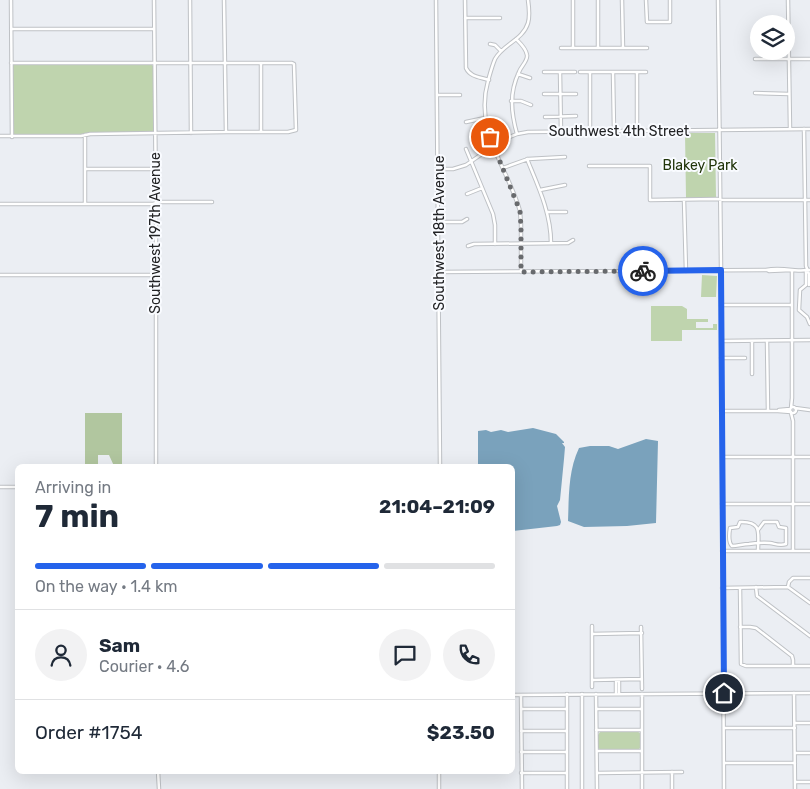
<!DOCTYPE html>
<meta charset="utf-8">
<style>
body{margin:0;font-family:Rubik,sans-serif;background:#f2f2f3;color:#1f2937;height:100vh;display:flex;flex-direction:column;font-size:19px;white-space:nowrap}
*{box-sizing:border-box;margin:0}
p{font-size:16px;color:#747a83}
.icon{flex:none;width:28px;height:28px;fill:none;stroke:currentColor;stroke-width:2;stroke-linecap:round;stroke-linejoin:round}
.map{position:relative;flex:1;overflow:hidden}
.details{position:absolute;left:15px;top:464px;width:500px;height:310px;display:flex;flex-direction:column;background:#fff;border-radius:8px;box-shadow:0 5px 20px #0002}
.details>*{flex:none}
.buttons{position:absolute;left:750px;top:15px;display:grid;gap:10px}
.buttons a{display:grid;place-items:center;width:45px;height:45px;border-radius:50%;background:#fff;box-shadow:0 5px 20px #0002;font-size:25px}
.pin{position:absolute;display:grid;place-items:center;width:42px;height:42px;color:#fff;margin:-21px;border:2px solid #fff;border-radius:50%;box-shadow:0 1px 5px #0007}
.courier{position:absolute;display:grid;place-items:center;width:50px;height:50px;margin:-25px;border:4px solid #2563eb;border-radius:50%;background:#fff;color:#222;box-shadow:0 1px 6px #0007}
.overview em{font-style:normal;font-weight:700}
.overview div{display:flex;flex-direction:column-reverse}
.overview{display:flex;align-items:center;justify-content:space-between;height:85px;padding:0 20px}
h1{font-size:32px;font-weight:700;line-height:38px}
.bar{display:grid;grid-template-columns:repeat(4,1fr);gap:8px 5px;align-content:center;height:60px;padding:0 20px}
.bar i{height:6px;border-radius:4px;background:#e0e1e3}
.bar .on{background:#2563eb}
.bar p{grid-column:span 4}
.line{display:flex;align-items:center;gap:12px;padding:0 20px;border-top:1px solid #e0e1e3}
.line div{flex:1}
.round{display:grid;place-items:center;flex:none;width:52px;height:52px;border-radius:26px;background:#f2f2f3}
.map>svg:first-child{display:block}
.green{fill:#bfd4ae}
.forest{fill:#b1c69f}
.water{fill:#7aa2bc}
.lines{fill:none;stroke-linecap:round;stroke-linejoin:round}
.minor-casing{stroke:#bec1c5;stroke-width:4.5}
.minor{stroke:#fff;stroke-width:2.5}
.done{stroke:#686a6d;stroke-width:5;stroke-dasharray:0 9}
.route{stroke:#2563eb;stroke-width:6}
.labels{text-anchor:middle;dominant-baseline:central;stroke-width:4;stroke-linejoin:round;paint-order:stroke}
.street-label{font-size:14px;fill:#222325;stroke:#f9fbff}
.park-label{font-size:14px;fill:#203409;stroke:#f9fbff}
</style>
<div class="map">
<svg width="810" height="789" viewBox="0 0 810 789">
<rect width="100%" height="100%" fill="#ebeef3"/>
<path class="green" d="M150,63L153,66L154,130L152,132L87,133L81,135H15L14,134L12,64Z
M685,133H715L716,197L686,198Z
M702,275L717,276L716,297H701Z
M651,306H682L687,309V319H708V322H696V328H713V324H717V330H682V341H651Z
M637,731L641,734V747L639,749L601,750L598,748V735L600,732Z"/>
<path class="forest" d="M85,413H122V466H114L109,455H98V466H85Z"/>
<path class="water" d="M533,428L556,434L564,442V443H562L565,447L564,459L560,500L557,506L561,522L560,525L557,526L513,531L512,466H478V431L486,430L491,432L501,430L508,432Z
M646,439L658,441L656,523L627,526L584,527L568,521C569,497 568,471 579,448L590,446H609L618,449Z"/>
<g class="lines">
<g class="minor-casing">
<path id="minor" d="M11,0L12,137
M154,0L156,207V466
M190,0L191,133
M436,0L440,466
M465,0L466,68C470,77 480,77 489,80
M598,0V48
M622,0L623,48
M646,0L647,22H670V0
M718,0L721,265L724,789
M788,0L790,128
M465,18H500
M11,29H154
M516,39C520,43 526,48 527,55C528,61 521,66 519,72C509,93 511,112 517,134
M490,44L495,45L501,51
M561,48H647
M573,48V0
M755,59H810
M11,63H292L294,64L296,130L288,132H226
M261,63V132
M544,72H575
M560,72L561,131
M580,72H646
M590,72V131
M613,72L614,130
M637,72V131
M518,74L530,78
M755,93L789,94
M544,94H576
M437,95H460
M511,101H521L531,105
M545,117L576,116
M466,122L485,118
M804,129L806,266L809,274V285
M85,135V204
M0,136H81L90,134L226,132L224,0
M466,149L493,214L495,225V244
M527,159C538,186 551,213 551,243
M589,166H650V200L717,199L724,200H810
M503,168L528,159L565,157
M85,169H155
M438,169H453L466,165L502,140L517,134L528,132L810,129
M540,190L565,185
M467,194L482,188
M684,200L686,271
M0,204H153L160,202H212
M547,212H566
M439,222H462L467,219
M468,246L474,244L568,243L573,240
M767,270L769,271L791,270
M439,272L766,270C775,268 784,269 792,270C798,271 804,270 810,270
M521,272V224L520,211C507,166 474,131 488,81C490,74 492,66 495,59C503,44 523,40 528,23C530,16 529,7 528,0
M0,275H156
M806,285L800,290L799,310L807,317L810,324
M806,285V271
M721,305H792
M722,341L810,340
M752,341V374
M767,341L768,411
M721,358H745
M790 410a3 3 0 1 1 6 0a3 3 0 1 1-6 0Z
M791,408L792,398V270
M795,408L810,410
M779,410L790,409
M721,411H778L791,412
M791,413L793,421V551
M722,457H810
M0,487H18
M722,504H810
M758,530L764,522H777L779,527L786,528V544C780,546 776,544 770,543C763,542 756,543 749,544C743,544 738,546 732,546C728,542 729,534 730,528L738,527L740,522C763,521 758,534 758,551
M722,551H810
M756,587L757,596L810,636
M788,587L789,582L793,578H810
M788,587L810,603
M722,588L788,587
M740,588L741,664L746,666H810
M641,627L642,689
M740,627H750L756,628L792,656L793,660V666
M592,634L642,633
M592,680L642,679
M592,687V626
M794,693L795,789
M567,694V789
M582,694V789
M596,694L597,789
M616,694V682L617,680L619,682V694
M642,694V789
M512,695L810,693
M521,695L522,789
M521,709H567
M596,709H642
M795,723H810
M724,728H795
M596,730H642
M521,731H567
M597,751H642
M521,752H567
M795,753H810
M724,763H795
M158,771L159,789
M672,772V789
M521,773H567
M597,773L682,772
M795,782H810
M439,789V771"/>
</g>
<use href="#minor" class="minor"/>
</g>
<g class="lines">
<path class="done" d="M490,137L520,211L521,227V272L643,271"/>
<path class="route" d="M643,271L721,270L724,693"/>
</g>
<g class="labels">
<g class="street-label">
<text x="619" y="131">Southwest 4th Street</text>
<text transform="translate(155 233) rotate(-90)">Southwest 197th Avenue</text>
<text transform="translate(439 233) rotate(-90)">Southwest 18th Avenue</text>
</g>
<g class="park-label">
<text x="700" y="165">Blakey Park</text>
</g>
</g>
</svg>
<div class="buttons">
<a><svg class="icon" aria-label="layers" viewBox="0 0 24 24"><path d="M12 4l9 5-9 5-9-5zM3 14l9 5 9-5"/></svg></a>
</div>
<div class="pin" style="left:490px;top:137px;background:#ea580c"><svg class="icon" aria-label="bag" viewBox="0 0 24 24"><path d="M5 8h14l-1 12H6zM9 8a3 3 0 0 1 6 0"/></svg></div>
<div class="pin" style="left:724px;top:693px;background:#1f2937"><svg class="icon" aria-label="home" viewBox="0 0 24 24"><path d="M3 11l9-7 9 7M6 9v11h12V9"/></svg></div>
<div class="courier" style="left:643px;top:271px"><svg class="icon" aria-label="bike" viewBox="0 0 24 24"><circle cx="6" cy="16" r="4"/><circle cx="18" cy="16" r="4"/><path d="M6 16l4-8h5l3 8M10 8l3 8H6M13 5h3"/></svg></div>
<section class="details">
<div class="overview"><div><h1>7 min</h1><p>Arriving in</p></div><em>21:04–21:09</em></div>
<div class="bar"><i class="on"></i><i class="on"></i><i class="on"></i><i></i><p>On the way · 1.4 km</p></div>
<div class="line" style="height:90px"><a class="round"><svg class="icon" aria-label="person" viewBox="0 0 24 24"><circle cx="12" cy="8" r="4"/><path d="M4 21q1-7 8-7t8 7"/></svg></a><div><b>Sam</b><p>Courier · 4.6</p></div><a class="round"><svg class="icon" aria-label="chat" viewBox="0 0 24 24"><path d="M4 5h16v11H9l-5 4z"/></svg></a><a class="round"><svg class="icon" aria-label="phone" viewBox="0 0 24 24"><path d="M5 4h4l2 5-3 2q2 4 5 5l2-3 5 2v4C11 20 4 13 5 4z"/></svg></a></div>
<div class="line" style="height:65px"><div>Order #1754</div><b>$23.50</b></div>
</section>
</div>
